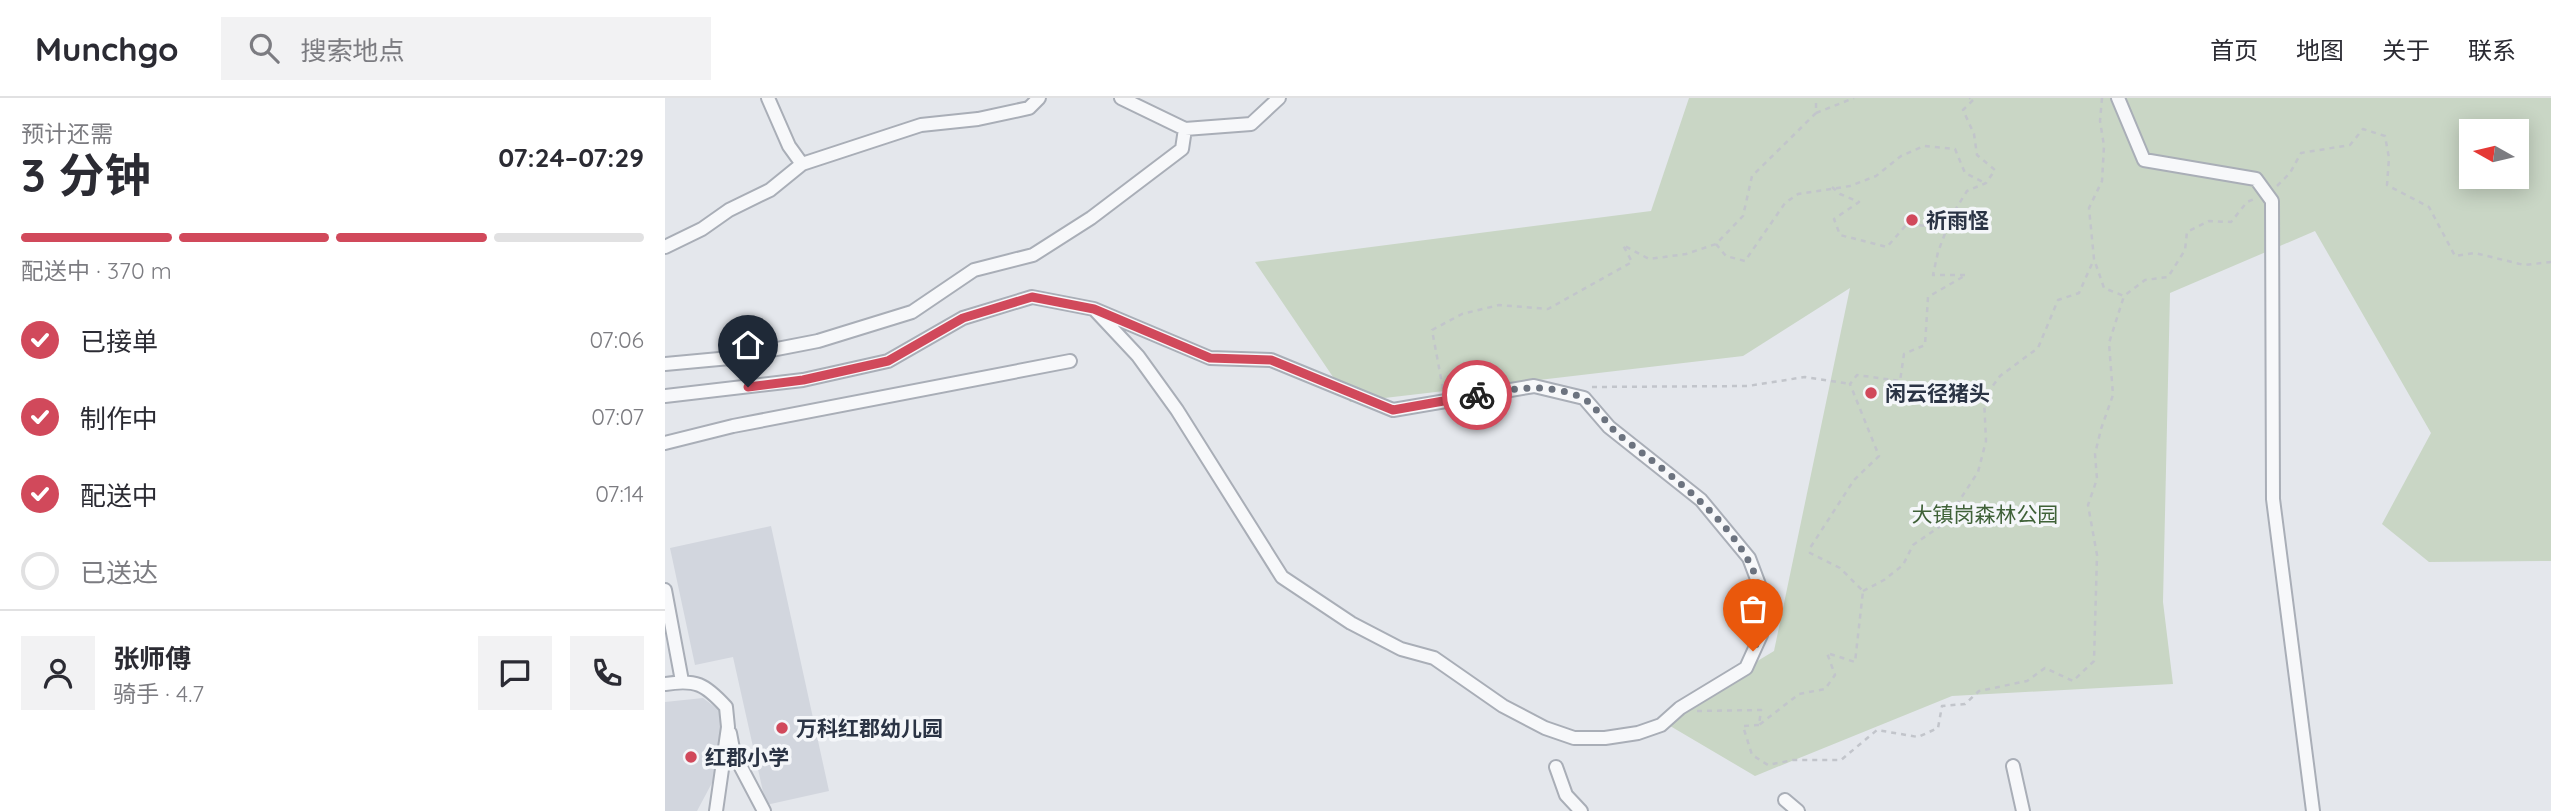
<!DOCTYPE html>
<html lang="zh">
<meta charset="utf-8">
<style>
body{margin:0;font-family:Quicksand,"Noto Sans SC",sans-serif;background:#f2f2f3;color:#2b2b33;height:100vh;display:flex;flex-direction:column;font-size:26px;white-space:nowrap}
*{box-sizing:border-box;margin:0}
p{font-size:23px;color:#7c7c81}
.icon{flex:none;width:38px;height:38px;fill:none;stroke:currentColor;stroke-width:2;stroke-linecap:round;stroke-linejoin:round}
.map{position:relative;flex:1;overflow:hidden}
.side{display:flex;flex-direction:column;background:#fff;width:665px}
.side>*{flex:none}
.needle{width:46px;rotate:278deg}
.buttons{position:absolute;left:1794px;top:21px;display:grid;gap:14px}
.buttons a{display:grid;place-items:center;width:70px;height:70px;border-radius:0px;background:#fff;box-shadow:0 4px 18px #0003;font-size:35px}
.pin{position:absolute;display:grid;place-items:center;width:60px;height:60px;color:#fff;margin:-72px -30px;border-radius:50% 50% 50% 0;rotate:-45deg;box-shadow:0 0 7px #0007}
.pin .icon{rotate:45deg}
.courier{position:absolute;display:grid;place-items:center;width:70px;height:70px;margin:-35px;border:5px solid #d1495b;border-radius:50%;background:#fff;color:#222;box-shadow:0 2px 9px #0007}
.overview em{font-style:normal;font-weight:700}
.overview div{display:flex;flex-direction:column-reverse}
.overview{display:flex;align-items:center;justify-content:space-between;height:119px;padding:0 21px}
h1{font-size:46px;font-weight:700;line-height:52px}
.bar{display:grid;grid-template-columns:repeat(4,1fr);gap:10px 7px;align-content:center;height:84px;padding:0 21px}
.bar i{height:9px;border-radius:5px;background:#e1e1e2}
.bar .selected{background:#d1495b}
.bar p{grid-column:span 4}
.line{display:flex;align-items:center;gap:18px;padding:0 21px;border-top:2px solid #e1e1e2}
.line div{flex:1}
.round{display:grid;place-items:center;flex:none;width:74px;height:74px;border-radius:0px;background:#f2f2f3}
ol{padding:0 21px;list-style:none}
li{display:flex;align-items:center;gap:21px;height:77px}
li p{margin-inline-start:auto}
li .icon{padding:7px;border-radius:50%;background:#d1495b;color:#fff;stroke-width:4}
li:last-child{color:#7c7c81}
li i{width:38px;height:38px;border:4px solid #e1e1e2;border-radius:50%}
header{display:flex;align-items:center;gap:42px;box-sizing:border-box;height:98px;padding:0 35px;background:#fff;border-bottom:2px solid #e1e1e2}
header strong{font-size:33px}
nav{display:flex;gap:38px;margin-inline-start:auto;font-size:24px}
.search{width:490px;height:63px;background:#f2f2f3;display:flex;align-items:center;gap:18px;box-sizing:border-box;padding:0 24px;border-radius:0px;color:#7c7c81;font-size:26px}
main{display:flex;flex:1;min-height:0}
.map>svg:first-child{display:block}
.built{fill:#d2d6de}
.green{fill:#c9d6c5;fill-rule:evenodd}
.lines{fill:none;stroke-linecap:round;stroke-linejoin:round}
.minor-casing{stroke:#a9aeb7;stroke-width:16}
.path{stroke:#c2c5cb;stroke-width:2.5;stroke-dasharray:5 5;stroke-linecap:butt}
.minor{stroke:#f7f8fa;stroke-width:12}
.done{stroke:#6c737f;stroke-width:7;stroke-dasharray:0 12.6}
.route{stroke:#d1495b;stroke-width:9}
.poi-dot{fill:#d1495b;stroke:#f4f6f9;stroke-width:2.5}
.labels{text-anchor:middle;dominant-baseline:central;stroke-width:7;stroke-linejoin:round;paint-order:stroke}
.poi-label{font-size:21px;font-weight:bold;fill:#2b3445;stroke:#f4f6f9;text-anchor:start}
.park-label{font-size:21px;fill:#3f6138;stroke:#f4f6f9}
</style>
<header>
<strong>Munchgo</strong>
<div class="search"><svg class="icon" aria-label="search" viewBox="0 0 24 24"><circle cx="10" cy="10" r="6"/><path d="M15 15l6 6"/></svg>搜索地点</div>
<nav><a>首页</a><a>地图</a><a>关于</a><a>联系</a></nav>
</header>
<main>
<section class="side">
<div class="overview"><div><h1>3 分钟</h1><p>预计还需</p></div><em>07:24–07:29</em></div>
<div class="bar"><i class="selected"></i><i class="selected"></i><i class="selected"></i><i></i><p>配送中 · 370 m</p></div>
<ol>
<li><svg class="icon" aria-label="check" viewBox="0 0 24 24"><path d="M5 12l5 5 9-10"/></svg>已接单<p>07:06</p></li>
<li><svg class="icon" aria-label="check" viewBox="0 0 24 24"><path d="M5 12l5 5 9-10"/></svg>制作中<p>07:07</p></li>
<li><svg class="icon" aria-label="check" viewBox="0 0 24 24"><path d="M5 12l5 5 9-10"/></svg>配送中<p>07:14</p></li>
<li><i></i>已送达</li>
</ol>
<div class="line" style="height:126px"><a class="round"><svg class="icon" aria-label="person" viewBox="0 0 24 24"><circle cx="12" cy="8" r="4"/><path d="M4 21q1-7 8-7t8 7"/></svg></a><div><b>张师傅</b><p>骑手 · 4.7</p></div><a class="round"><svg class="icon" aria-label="chat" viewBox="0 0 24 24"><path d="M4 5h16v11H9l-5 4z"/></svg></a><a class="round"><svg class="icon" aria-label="phone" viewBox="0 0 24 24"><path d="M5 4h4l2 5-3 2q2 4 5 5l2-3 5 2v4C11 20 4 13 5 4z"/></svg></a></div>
</section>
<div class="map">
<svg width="1886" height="713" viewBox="0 0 1886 713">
<rect width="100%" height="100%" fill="#e4e7ec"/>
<path class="built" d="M106,428L164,693L101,707L68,559L30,567L5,450Z
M38,600L54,612L58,635L48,683L32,713H0V604Z"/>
<path class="green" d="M1024,0H1886V463L1764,464L1717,426L1766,335L1650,133L1505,195L1498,504L1508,586L1287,598L1090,678L995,622L1109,553L1185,190L1078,258L685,304L590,164L986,113ZM1806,33H1852V79H1806Z"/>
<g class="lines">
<g class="minor-casing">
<path id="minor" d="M103,0L124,48L137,66
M456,0L520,31L586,26L614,0
M1453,0L1479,62L1591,81L1607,103L1608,401L1648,713
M0,149L37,131L64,112L105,92L137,66L256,27L313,21L364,10L374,0
M0,266L65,260L153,243L247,214L309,172L368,157L426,120L517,51L520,31
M0,298L138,282L223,263L298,220L367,199L429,211L545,260L606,262L728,312L869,288L919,300L944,329L1036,402L1084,460L1098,497L1096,537L1081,570L1015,610L996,627L973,635L940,640H909L880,630L838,608L769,560L736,551L686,525L617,479L512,312L473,258L429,211
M0,345L68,328L405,263
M0,492L17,583
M0,586C31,581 40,586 61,609L63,629L51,713
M65,635L69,656L99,713
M1348,668L1358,713
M891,669L901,697L916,713
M1120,702L1133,713"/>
</g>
<path class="path" d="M1437,0L1435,23L1439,48L1437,83L1424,110L1429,161L1439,190L1459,198L1480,182L1503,179L1520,152L1522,134L1544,123L1566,124L1582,104L1592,100
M1151,15L1189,0
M1612,88L1625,75L1636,55L1685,47L1698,31L1720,38L1724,60L1722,87L1764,109L1790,158L1810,155L1859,167L1886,164
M1167,89L1175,96L1194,104L1169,121L1175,137L1222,149L1242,126L1262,128L1276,114L1287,117
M1051,146L1061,158L1080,163L1120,105L1133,96L1185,88L1211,78L1236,58L1259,48L1290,51L1300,75L1320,85
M927,289L1083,288L1140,279L1185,286
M778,291L767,232L797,216L834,207L883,211L967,164L958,147L984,161L1021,156L1051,146L1078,118L1087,78L1151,15V0
M1198,493L1219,482L1238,467L1248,447L1277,427L1296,400L1313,374L1321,343L1319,300L1335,278L1373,250L1393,202L1414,195L1429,161
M1032,613L1096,612L1094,627L1134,596L1160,591L1170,577L1162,555L1190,564L1198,493L1175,470L1145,455V450L1189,382L1214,358L1185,286L1192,277L1235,283L1239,256L1260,247L1263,199L1301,177H1268L1273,154L1287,117L1302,93L1321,85L1330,72L1312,57L1309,36L1298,12L1309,1L1304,0
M1094,627L1078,628L1087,657L1103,667L1128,662H1176L1212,632L1253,639L1273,630L1277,608L1300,606L1314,593L1362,583L1380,570L1408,583L1429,563L1432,457L1423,407L1432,381L1430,356L1436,331L1448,297L1444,245L1459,198"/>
<use href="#minor" class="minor"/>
</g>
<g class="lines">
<path class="done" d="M812,297C851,291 878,284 916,299C928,304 943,328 954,337C1015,385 1131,463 1088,553"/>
<path class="route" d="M83,289L138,282L223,263L298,220L367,199L429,211L545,260L606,262L728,312L812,297"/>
</g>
<g class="poi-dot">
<circle cx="1247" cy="122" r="7"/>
<circle cx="1206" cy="295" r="7"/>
<circle cx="117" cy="630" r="7"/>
<circle cx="26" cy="659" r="7"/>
</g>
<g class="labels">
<g class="poi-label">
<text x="1261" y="122">祈雨怪</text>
<text x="1220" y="295">闲云径猪头</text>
<text x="131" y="630">万科红郡幼儿园</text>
<text x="40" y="659">红郡小学</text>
</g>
<g class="park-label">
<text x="1320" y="416">大镇岗森林公园</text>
</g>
</g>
</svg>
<div class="buttons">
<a><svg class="needle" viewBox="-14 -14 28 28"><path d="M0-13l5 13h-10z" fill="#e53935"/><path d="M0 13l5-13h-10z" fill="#7c7c81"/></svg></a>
</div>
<div class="pin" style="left:1088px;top:553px;background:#ea580c"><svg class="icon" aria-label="bag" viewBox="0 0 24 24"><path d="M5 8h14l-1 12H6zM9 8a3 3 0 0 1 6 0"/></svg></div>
<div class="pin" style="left:83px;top:289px;background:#1f2937"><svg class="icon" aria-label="home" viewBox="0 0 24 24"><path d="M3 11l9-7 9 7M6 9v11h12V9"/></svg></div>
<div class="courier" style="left:812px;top:297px"><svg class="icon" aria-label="bike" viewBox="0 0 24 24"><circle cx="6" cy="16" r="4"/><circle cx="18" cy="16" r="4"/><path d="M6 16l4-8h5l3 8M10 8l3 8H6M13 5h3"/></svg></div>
</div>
</main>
